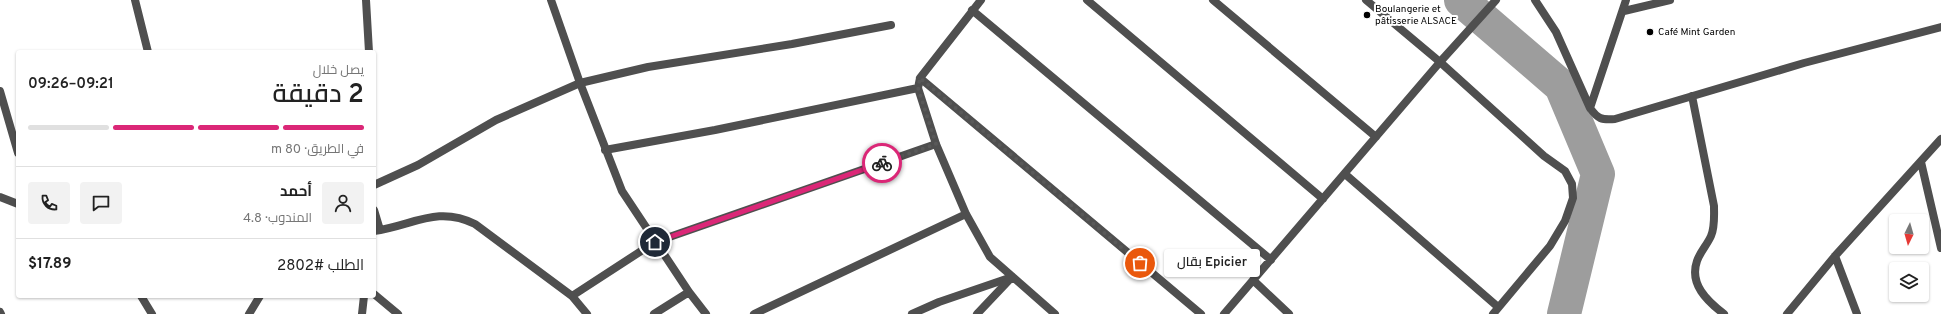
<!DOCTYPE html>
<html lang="ar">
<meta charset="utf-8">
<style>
body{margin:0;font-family:Overpass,Cairo,sans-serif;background:#f2f2f2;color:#222;direction:rtl;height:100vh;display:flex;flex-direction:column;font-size:15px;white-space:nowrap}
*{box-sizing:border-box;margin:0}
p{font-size:13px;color:#767676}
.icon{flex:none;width:22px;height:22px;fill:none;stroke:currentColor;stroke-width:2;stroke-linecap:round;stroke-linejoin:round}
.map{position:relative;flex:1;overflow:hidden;direction:ltr}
.sheet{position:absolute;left:16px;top:50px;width:360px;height:248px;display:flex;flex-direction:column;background:#fff;border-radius:4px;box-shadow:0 1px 3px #0004;direction:rtl}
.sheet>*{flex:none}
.needle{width:26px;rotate:185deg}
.fabs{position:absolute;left:1889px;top:214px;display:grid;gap:8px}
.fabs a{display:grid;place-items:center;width:40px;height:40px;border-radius:4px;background:#fff;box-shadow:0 1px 3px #0004;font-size:20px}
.pin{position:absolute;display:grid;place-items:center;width:34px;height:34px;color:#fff;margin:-17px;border:2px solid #fff;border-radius:50%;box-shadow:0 1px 4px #0007}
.courier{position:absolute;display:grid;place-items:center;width:40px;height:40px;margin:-20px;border:3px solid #db2777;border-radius:50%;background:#fff;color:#222;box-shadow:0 1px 5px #0007}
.bubble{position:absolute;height:28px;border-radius:4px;background:#fff;box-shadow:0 1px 3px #0004;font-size:13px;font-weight:600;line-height:28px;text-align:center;direction:rtl}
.headline em{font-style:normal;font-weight:600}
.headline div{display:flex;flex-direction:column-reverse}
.headline{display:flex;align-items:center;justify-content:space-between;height:68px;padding:0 12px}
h1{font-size:26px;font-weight:600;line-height:30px}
.bar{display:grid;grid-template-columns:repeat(4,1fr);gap:6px 4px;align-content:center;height:48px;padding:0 12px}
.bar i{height:5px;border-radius:3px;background:#e0e0e0}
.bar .on{background:#db2777}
.bar p{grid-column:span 4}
.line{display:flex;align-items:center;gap:10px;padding:0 12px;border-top:1px solid #e0e0e0}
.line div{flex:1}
.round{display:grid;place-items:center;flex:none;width:42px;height:42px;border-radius:4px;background:#f2f2f2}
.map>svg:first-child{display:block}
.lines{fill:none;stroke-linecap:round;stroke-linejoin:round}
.river{stroke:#9d9d9d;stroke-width:34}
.lane{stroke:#4f4f4f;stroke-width:8}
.street{stroke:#4f4f4f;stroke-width:8}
.done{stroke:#595959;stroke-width:4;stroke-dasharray:0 7.2}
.route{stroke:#db2777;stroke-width:5}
.poi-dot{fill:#000;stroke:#fff;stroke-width:1.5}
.labels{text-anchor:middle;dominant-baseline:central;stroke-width:4;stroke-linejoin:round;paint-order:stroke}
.poi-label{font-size:10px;fill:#000;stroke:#fff;text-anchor:start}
</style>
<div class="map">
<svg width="1941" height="314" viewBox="0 0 1941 314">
<rect width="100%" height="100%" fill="#fff"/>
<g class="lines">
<path class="river" d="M1461,0L1561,86L1598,174L1564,314"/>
<path class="lane" d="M366,0L369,52
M374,185L418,165L496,120L580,83L648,67L792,44L891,25
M374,210L380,230
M374,231C412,226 437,205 475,224L572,296L587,314
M374,294L398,314
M572,296L655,242L936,144
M362,314L364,296
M912,314L939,302L1012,277"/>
<path class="street" d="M135,0L148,52
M551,0L580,83L622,191L689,292L654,314
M981,0L920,78L918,88L936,144L966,214L990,257L1055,314
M1087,0L1323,199
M1213,0L1376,137
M1366,0L1440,62L1544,156L1565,171L1572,184L1573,198L1565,221L1550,246L1493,314
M1535,0L1556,32L1590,108
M1626,0L1590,108C1598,119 1601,120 1615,119L1804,63L1941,27
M972,10L1271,260
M1624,11L1670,0
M920,78L1201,314
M0,91L18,153
M1692,96L1714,206C1714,216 1715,227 1711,236C1707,245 1700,252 1697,261C1689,284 1707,301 1724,314
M605,150L715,130L918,88
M1921,162L1941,248
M1345,174L1498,307
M0,197L18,204
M1835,256L1857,314
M1253,280L1289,314
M689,292L706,314
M141,296L152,314
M0,312L1,314
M249,314L260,296
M754,314L966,214
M977,314L1012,277
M1224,314L1440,62L1496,0
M1787,314L1835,256L1941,139"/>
</g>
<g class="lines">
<path class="done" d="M882,163L936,144L918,88L920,78L1140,263"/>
<path class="route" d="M655,242L882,163"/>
</g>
<g class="poi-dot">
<circle cx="1367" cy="15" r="4"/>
<circle cx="1650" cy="32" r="4"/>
</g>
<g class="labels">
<g class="poi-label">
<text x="1375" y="9">Boulangerie et<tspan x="1375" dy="12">pâtisserie ALSACE</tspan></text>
<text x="1658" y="32">Café Mint Garden</text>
</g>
</g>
</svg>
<div class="fabs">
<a><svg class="needle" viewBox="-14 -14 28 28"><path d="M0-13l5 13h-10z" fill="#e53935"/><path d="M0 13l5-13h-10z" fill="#767676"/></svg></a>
<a><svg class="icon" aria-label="layers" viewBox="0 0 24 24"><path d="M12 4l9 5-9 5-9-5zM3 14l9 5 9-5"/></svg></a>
</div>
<div class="pin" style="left:1140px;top:263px;background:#ea580c"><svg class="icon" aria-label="bag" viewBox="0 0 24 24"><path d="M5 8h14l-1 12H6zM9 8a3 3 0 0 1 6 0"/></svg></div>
<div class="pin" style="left:655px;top:242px;background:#1f2937"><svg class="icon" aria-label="home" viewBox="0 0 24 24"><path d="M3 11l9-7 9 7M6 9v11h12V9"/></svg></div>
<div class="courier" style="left:882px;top:163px"><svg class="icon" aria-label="bike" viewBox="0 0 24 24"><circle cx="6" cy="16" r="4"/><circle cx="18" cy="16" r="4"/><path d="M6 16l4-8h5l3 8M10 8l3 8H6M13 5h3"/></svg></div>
<div class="bubble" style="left:1164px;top:249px;width:96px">Epicier بقال</div>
<section class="sheet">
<div class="headline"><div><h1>2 دقيقة</h1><p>يصل خلال</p></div><em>09:21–09:26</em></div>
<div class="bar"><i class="on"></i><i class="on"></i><i class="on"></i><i></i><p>في الطريق · 80 m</p></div>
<div class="line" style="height:72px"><a class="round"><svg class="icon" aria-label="person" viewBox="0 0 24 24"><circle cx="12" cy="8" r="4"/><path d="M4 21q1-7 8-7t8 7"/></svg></a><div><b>أحمد</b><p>المندوب · 4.8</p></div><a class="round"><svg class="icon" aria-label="chat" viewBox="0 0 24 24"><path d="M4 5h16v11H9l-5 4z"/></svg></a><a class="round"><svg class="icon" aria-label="phone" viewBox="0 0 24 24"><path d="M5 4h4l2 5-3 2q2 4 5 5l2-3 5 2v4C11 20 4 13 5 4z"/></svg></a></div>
<div class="line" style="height:52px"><div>الطلب #2802</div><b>$17.89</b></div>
</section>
</div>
